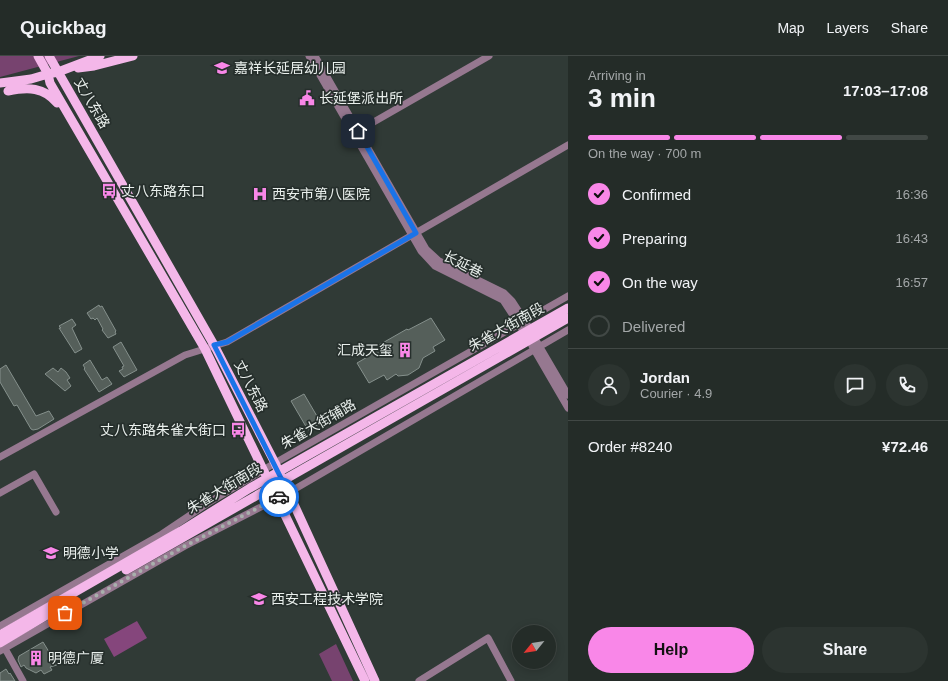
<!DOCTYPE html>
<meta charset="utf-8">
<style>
body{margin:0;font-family:Arial,"Noto Sans SC",sans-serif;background:#2c3430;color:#f1f3f6;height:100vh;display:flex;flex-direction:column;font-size:15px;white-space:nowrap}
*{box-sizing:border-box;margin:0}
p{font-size:13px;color:#a3a7a8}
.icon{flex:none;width:22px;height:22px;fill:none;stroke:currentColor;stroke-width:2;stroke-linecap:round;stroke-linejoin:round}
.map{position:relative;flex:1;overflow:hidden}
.sheet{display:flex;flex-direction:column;background:#242c28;width:380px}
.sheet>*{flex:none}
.needle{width:26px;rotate:240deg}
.tools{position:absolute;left:512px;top:569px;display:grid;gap:8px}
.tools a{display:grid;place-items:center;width:44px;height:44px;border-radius:50%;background:#242c28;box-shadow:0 2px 10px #0003,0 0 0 1px #414845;font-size:20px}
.pin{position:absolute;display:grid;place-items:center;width:34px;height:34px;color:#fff;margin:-17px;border-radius:8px;box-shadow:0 2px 6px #0006}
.courier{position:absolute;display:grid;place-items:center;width:40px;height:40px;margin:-20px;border:3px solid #1a73e8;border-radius:50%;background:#fff;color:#222;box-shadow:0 1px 5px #0007}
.head em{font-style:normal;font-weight:600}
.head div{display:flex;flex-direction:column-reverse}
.head{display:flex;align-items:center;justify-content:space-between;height:68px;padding:0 20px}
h1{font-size:26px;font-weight:600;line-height:30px}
.bar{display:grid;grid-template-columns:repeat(4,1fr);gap:6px 4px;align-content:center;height:48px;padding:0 20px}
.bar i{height:5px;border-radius:3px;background:#414845}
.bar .current{background:#f987e8}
.bar p{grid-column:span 4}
.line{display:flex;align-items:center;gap:10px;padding:0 20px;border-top:1px solid #414845}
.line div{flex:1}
.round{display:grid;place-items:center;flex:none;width:42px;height:42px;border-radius:21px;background:#2c3430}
ol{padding:0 20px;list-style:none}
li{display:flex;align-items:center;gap:12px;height:44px}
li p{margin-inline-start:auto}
li .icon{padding:4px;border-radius:50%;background:#f987e8;color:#111;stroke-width:4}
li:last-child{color:#a3a7a8}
li i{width:22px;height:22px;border:2px solid #414845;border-radius:50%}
.action{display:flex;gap:8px;margin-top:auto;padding:8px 20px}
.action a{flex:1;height:46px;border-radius:24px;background:#f987e8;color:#111;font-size:16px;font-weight:600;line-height:46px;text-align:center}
.action a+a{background:#2c3430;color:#f1f3f6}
header{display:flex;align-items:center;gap:24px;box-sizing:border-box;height:56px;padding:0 20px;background:#242c28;border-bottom:1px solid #414845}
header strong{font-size:19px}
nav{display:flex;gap:22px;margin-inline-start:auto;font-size:14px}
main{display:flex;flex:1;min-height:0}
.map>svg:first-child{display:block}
.green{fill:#77436f}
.forest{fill:#85467c}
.building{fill:#555f5a;stroke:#85908c}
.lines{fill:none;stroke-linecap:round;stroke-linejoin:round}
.minor{stroke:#967890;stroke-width:7}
.major{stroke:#f4b7e9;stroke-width:9}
.done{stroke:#a8b0ac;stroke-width:4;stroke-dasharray:0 7.2}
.route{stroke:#1a73e8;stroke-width:5}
.labels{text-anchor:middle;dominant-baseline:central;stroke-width:3.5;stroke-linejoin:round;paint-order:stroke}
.poi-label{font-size:14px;fill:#e9efec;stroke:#262f2c;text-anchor:start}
.street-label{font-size:14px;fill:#e9efec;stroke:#262f2c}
</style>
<header>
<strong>Quickbag</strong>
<nav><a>Map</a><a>Layers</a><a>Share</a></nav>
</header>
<main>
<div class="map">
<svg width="568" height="625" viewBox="0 0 568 625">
<rect width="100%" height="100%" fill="#303a36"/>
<path class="green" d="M0,0H79L0,21Z
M336,588L353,625H332L319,598Z"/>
<path class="forest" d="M137,565L147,582L114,601L104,583Z"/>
<path class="building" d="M99,249L100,251L102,250L116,275L115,276L116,278L108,282L102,274L103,273L97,262L95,264L93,262L91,263L87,257Z
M431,262L445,284L433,291L435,295L423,302L419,312L408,319L398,320L396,318L387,324L384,319L369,327L357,307L376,296L374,293L380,290L379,289L407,273L408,274Z
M72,263L76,269L72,272L82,293L75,297L59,272H61L59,270Z
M121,286L137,314L124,321L119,315L123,313L122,311L124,310L113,291Z
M90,304L102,324L107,321L112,328L99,336L84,313L85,312L83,309Z
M6,309L36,360L49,355L54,363L38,373L33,374L31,373L17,349L14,350L0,326V313Z
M53,312L58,316L61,312L66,316L70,322L67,324L71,330L65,335L45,318Z
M304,338L321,367L308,374L291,345Z
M43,586L57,609L50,611L52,614L44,618L41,614L36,617L26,612L24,609L21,611L18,604L19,600Z
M6,613L9,618L10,617L15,625H0V617Z"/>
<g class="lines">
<path class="minor" d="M309,0L421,195L435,210L503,244L527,281
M315,0L426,193L439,205L504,237L512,245L527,268
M358,75L489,0
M537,286L568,339
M532,290L568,352
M0,401L185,299L227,286L568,89
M0,437L34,418L56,456
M0,570L162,478L208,447L275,407L568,240
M3,589L23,625
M0,595L185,490L288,437L568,274
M419,625L488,582L511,625"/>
<path class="major" d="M38,0L48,18L50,27L205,293L365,625
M49,0L214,289L275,407L375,625
M78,12L94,10L133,0
M0,27L31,23L48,18L58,16L100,0
M8,35C28,31 44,31 57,47
M126,514L568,262
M0,579L181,475L250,432L568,252
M0,587L52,556"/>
</g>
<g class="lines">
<path class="done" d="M65,557L185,490L279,441"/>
<path class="route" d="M279,441L288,437L283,426L214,289L227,286L416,177L358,75"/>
</g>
<defs>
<g id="school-bare" transform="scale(1.2)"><path d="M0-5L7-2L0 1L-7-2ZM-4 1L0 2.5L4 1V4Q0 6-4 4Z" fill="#f987e8" stroke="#262f2c" stroke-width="2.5" paint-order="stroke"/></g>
<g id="civic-bare" transform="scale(1.2)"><path d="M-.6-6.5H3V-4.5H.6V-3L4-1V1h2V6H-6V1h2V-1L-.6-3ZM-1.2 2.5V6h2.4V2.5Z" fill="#f987e8" stroke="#262f2c" stroke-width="2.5" paint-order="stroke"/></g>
<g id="bus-bare" transform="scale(1.2)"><path d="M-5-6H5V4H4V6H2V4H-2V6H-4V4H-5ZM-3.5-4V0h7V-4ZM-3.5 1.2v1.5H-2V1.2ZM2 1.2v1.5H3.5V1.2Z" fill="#f987e8" stroke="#262f2c" stroke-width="2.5" paint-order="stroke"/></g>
<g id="hospital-bare" transform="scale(1.2)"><path d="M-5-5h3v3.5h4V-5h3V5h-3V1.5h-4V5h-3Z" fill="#f987e8" stroke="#262f2c" stroke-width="2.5" paint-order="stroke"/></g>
<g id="building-bare" transform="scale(1.2)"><path d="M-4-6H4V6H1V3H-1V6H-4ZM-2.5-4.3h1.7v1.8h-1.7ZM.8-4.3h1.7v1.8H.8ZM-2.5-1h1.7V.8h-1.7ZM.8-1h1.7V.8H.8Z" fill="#f987e8" stroke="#262f2c" stroke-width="2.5" paint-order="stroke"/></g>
<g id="university-bare" transform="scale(1.2)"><path d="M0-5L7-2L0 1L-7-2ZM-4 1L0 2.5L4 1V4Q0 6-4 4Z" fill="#f987e8" stroke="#262f2c" stroke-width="2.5" paint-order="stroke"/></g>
</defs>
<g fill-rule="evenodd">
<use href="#school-bare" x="222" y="12"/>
<use href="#civic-bare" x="307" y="42"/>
<use href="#bus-bare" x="109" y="135"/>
<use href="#hospital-bare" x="260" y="138"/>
<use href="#building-bare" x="405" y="294"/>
<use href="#bus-bare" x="238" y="374"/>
<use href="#school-bare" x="51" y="497"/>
<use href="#university-bare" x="259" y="543"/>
<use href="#building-bare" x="36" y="602"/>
</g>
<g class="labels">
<g class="poi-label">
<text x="234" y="12">嘉祥长延居幼儿园</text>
<text x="319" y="42">长延堡派出所</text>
<text x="121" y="135">丈八东路东口</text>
<text x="272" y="138">西安市第八医院</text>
<text x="393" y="294" text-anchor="end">汇成天玺</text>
<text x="226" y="374" text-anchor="end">丈八东路朱雀大街口</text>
<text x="63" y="497">明德小学</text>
<text x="271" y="543">西安工程技术学院</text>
<text x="48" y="602">明德广厦</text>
</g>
<g class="street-label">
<text transform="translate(92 47) rotate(60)">丈八东路</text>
<text transform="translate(463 208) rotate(27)">长延巷</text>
<text transform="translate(506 271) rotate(-29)">朱雀大街南段</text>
<text transform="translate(251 330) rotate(63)">丈八东路</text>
<text transform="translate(318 368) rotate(-30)">朱雀大街辅路</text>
<text transform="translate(224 432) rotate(-31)">朱雀大街南段</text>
</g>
</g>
</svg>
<div class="tools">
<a><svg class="needle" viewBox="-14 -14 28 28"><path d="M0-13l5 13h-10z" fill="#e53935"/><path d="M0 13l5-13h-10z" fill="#a3a7a8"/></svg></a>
</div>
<div class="pin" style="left:65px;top:557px;background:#ea580c"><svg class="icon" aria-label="bag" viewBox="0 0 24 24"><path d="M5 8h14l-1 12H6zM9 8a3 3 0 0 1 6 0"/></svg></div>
<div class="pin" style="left:358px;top:75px;background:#1f2937"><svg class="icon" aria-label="home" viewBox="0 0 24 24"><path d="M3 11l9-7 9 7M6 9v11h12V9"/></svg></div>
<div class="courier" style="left:279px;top:441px"><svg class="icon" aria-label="car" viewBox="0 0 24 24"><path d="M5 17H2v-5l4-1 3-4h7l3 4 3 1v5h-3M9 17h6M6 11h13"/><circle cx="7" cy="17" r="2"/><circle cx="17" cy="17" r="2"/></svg></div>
</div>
<section class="sheet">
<div class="head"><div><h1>3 min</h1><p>Arriving in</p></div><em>17:03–17:08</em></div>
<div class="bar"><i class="current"></i><i class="current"></i><i class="current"></i><i></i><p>On the way · 700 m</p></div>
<ol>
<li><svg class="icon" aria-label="check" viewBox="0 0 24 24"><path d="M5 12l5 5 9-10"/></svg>Confirmed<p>16:36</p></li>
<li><svg class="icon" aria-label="check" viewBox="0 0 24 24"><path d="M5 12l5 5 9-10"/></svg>Preparing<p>16:43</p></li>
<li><svg class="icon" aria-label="check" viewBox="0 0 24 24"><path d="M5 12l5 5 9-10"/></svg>On the way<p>16:57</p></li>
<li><i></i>Delivered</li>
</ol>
<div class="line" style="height:72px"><a class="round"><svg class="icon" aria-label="person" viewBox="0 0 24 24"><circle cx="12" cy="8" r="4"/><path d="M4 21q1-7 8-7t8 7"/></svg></a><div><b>Jordan</b><p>Courier · 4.9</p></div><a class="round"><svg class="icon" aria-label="chat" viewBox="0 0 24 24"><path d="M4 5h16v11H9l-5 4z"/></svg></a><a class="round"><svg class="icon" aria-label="phone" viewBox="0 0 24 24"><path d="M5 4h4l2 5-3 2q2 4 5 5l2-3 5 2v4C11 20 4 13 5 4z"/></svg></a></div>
<div class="line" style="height:52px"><div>Order #8240</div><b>¥72.46</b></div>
<div class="action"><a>Help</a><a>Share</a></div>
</section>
</main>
